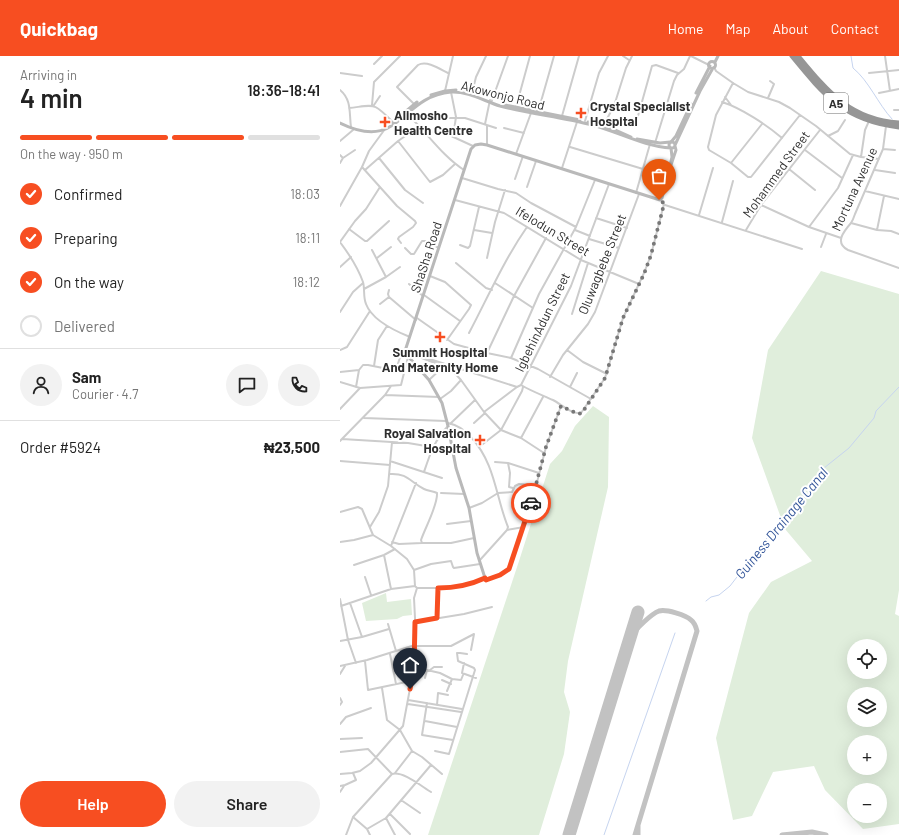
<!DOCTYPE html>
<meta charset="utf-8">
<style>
body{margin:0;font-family:Barlow,sans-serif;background:#f2f2f2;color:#222;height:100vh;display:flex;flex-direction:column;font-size:15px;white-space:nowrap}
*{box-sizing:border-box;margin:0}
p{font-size:13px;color:#767676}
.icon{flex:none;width:22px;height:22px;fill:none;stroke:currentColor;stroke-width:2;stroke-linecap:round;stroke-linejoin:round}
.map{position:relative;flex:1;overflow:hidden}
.panel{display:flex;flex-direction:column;background:#fff;width:340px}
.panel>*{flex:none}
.controls{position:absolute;left:507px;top:583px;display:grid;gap:8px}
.controls a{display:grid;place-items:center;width:40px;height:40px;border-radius:50%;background:#fff;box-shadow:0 4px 16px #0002;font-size:20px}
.pin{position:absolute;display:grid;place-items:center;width:34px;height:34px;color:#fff;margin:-41px -17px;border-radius:50% 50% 50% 0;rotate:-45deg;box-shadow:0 0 4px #0007}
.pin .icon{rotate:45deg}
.courier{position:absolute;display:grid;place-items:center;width:40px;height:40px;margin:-20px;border:3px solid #f74e21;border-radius:50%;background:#fff;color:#222;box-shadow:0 1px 5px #0007}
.head em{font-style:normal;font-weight:600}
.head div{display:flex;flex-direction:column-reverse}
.head{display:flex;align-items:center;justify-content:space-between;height:68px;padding:0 20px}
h1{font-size:26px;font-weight:600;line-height:30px}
.bar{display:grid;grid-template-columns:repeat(4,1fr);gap:6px 4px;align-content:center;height:48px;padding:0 20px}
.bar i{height:5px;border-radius:3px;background:#e0e0e0}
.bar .active{background:#f74e21}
.bar p{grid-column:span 4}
.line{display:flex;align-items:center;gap:10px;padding:0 20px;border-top:1px solid #e0e0e0}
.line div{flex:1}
.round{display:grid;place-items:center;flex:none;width:42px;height:42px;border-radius:21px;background:#f2f2f2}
ol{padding:0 20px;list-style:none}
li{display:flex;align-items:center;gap:12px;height:44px}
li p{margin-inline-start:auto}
li .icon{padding:4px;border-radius:50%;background:#f74e21;color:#fff;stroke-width:4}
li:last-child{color:#767676}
li i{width:22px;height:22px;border:2px solid #e0e0e0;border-radius:50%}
.button{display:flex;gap:8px;margin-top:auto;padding:8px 20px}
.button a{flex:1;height:46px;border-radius:24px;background:#f74e21;color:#fff;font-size:16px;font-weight:600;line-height:46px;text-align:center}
.button a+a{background:#f2f2f2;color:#222}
header{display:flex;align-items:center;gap:24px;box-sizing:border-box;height:56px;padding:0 20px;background:#f74e21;color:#fff}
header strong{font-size:19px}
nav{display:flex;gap:22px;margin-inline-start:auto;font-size:14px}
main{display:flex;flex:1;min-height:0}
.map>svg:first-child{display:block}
.green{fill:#e0eedc;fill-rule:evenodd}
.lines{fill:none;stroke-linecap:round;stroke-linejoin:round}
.stream{stroke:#c6d4ef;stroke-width:1}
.taxiway{stroke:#c2c2c2;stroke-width:5}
.runway{stroke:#c2c2c2;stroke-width:13}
.street{stroke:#ccc;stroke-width:2}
.secondary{stroke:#b9b9b9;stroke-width:3}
.highway{stroke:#969696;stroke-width:5}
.done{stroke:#787878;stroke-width:4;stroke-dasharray:0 7.2}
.route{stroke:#f74e21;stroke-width:5}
.poi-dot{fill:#f74e21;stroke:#fff;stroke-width:1.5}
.labels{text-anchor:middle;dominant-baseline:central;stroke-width:4;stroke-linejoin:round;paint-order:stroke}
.shield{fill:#fff;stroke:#6d6d6d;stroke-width:1}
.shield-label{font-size:12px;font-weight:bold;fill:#2f2f2f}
.street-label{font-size:13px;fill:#2f2f2f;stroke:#fff}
.poi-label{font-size:13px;font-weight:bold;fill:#2f2f2f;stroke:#fff;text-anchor:start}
.water-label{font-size:14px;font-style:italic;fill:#34569a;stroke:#fff}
</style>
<header>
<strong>Quickbag</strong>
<nav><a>Home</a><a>Map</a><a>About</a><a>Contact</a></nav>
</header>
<main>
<section class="panel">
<div class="head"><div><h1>4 min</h1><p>Arriving in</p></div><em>18:36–18:41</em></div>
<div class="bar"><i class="active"></i><i class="active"></i><i class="active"></i><i></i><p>On the way · 950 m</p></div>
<ol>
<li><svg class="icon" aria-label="check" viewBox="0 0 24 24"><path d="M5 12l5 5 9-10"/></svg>Confirmed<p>18:03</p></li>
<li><svg class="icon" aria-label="check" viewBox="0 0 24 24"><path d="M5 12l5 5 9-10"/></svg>Preparing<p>18:11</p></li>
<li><svg class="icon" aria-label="check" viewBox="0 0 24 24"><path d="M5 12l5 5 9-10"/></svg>On the way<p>18:12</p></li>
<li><i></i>Delivered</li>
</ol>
<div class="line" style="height:72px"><a class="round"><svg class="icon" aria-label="person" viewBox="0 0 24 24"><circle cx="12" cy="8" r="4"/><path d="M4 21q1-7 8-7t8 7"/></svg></a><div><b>Sam</b><p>Courier · 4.7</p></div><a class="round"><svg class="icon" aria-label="chat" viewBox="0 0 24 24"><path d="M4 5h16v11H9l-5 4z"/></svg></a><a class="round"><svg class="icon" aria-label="phone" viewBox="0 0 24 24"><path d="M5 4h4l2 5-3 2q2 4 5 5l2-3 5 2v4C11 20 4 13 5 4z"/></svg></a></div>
<div class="line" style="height:52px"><div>Order #5924</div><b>₦23,500</b></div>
<div class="button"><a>Help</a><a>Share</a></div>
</section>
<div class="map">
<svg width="559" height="779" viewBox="0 0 559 779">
<rect width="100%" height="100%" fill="#fff"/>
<path class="green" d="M481,215L559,238V534L555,558L559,560V768L523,773L485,734L474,710L433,716L412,760L393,764L376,682L409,557L431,526L472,505L445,473L412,382L428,294ZM514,590H540V616H514ZM514,638H540V664H514ZM514,686H540V712H514ZM514,734H540V760H514Z
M253,350L269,361L268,431L228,605L224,636L230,656L224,698L199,779H88L180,502L210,408L222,395L235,370Z
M46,537L47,546L71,543L72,559L63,560L57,563L26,565L22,547Z"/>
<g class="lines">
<path class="stream" d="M511,0L513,12C529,25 538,48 552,63
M366,545L371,541L379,539L390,530L427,482L480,424L484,412L509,392L534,362L536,355L559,331
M264,779L335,577"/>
<path class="taxiway" d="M291,580C296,573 311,558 319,555C326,553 346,559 351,564C355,567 356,571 357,575L298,769
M295,779L298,769V779
M442,779L472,776L486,779"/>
<path class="runway" d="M229,779L298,556"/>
<path class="street" d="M283,0L289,4
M351,0L369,9
M545,0L550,35
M34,8L42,0
M374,11L376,15L393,27L408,36L439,46L450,52L476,70L510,98L521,101L539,103
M0,17L22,20
M529,17L559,14
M393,27L376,59L368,91L369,94L391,107L408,121H411L460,59
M0,34C12,44 9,57 11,71
M105,35L113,0
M111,36L116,61L113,81
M132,37L136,21L146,0
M539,37L559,33
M385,41L391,49
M428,42L434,28L430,25
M382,46C401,52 427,69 442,82
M151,47L168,0
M74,48L57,31L78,9C87,4 100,13 108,17
M32,49L34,26L60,0
M34,49L40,40
M176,51L190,0
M9,52C36,49 33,46 53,66
M554,54H559
M198,56L214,0
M66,57C86,75 101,99 124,114
M222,60L239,0
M298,60L312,10L316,9L338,17
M109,62H125L156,72
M245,65L259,17L268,0
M145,68L150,44
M147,70V89
M263,70L274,50L286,12L292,0
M546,70L543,93L515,158C514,161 513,164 511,167C504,175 494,187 508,194L559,212
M164,72L184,77
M87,80L100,70L109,79L133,90
M488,80L498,75L505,64
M0,85L13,74
M58,85L90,126L103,119L115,108
M315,87L334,25L337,19L344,13L350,0
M230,91L303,113
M543,93L555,94
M465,94L502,122
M176,98L191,57
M0,99L3,102
M521,101L525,74L529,65
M39,102L65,134L83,147
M0,107L3,102L15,94
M391,107L422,68
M22,111L57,150L75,165L76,167L73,171L59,181L58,183L61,187
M222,112L237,66
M449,113L475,134
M25,114L58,85L80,70
M535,114L555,117
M122,122L158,133L176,137L191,147L236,171
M175,123L183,100
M187,131L196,105
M525,135L559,143
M296,137L310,88
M115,144L164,157L241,204L299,228
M321,144L322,147L325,149L462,193
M421,149L469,171L501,182
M0,150L22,111L29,95L45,73
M359,159L373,112
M256,162L287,172
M382,166L393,125
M511,167L537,174L551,175L559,178
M469,171L498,132L513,99
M9,173L25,185H27L49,165
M134,174L152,177
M235,174L250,180
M406,174L421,149L480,74
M537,174L544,140
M249,183L279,192
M0,186C9,198 18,212 23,226C25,233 23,241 26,248C32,264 55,275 70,281
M0,186L15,165L26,153L40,131
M120,189L128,192L130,190L139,151
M481,191L486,178
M65,192L71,198H74L82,185H85L99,192
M37,202L51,191
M147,202L155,166L165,134
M116,207L146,232L152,234
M0,211L11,201
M90,220L105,226L131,249L129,253L107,284
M46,221L60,211
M155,227L193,252
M69,228L83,240
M24,233L46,221L32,194
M49,234L48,238L49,241L76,264
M84,239L120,265
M40,248L49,241
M0,256L13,236L23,227
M232,258L248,207
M77,262L114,288L147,297L171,302L198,313L251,343
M129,277C148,241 164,204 187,171
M0,294L7,291L30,255
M227,294L243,306L267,318
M147,297L174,240L206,182
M69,298H74L174,330L177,331L181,329L231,230L269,128
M79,301L111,313L121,324L144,356L161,374L181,382L204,397
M171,302L199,238L236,171L255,124
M34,310L38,284L47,270
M19,314L23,309H28L63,316
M56,314L61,298L65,293
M0,316L19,314
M210,321L223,299L248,268L255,256L299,138
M89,324L104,310
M0,326L20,332L61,329L68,301
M181,329C191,335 202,339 213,344C221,348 232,359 241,357L265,322L283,262L304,217L311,199L324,148
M16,331L19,314
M230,331L237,317
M45,339L99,341
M100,343L111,335L121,324
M0,353L20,332
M144,356L177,331
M24,362L106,365
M108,367C118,369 124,374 131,381C156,409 155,439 168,471L167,474
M134,367L145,357
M110,368L135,344
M181,382L203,341
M2,383L68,387L92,391
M0,385L45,339L51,330
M139,391L161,374L182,335L183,331
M0,405L50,409
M50,405L102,422
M155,406L168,407L199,417
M168,407L170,417L169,431L173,432
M84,416C90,398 94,385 108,370
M50,418C68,417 70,426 84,433C88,435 93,435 97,437C98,449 85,472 81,484L82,487H111L134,482
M101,437L124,438
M129,452L142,447L158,437L172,436L175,430L179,428L195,429
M0,456L18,451L22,453L33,479L51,490L67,503L74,514L75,530
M107,468L131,465
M30,471L39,456L48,430L52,386
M0,486L14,484L33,479
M52,486L59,488L82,487
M51,490L76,427
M44,499L51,533
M140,504L167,474L184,471
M14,509L44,499L55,493
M74,514L91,508L111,505L113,511L114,512L140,508
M25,521L31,539
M145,522L147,524L165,517L172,506L193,442L206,391L221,350
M0,543L8,584L16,607
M10,547L22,581
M1,550L51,533L75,530L77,532H107L130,528L141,524
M97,562L98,532
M75,566L124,558L152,551
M48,568L56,595
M0,585L22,581L49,573
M75,590H111L134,578L131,594
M50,598L56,628
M25,605L28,634L71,625
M124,607L122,617L136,622
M0,610L27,604L75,589
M74,611L100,617L112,623L107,635
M81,612L82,605
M90,614L94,611H102
M0,618L5,610
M85,622L87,614
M112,623L121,624L123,619
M102,624L111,628
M42,632L47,664L60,674L72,695L82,701L102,718
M0,642L2,646L0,649
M68,644L122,653
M87,647L82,679L113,684
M68,648L121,656
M97,649L98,637L108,639
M85,665L117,671
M0,668L6,661L31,652
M0,683L22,682
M95,695L109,698L135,614L134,612L118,605L117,597H120L127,598
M0,696L28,693L52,718C63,715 81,730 91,736
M55,717L72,695
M0,718L12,717L20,715L31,707L63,670L74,611L76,582L74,542L77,532
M0,730L5,729L16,724L13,717
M0,736L4,730
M61,744L80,757
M50,758L70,778
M13,761L27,773L30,779
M46,762L55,779
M27,773L46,762L91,709
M6,779L13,761L52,718"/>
<path class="secondary" d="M368.5 9a3.5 3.5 0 1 1 7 0a3.5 3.5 0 1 1-7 0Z
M375,6L378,0
M356,37L370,10
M91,39L105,35L116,34
M165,49L240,64
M248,66L271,72L291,81
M0,67C61,97 59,41 111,36C128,35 144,45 160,50C190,58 222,61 252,69C279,76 303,90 331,92
M52,67L77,46
M297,83L320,87L330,86
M329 89a3 3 0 1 1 6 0a3 3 0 1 1-6 0Z
M331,86L336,80L351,48
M335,89L360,35L373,12
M330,112L336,94L335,90
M141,524L145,522L137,497L129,452L116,412L108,370L102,347L89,324L66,298L65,295L131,93L135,89L141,88L147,89L320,144L322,142L332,101L331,92"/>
<path class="highway" d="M452,0C484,39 505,65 559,71
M458,0C487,35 510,64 559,67"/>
</g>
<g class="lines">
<path class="done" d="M191,447L206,391L221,350L238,358L242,357L265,322L283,262L304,218L311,199L324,148L321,144H319"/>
<path class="route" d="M70,633L74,611L75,566L97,562L98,532C114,532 130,529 145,522L146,524L160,519L169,513L191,447"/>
</g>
<g class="poi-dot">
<path d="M239 51h4v4h4v4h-4v4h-4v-4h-4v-4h4z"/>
<path d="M43 60h4v4h4v4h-4v4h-4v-4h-4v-4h4z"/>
<path d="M98 275h4v4h4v4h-4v4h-4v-4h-4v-4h4z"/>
<path d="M138 378h4v4h4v4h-4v4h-4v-4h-4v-4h4z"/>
</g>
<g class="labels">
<rect class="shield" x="484" y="37" width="24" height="20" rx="3"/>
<g class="shield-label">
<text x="496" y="47">A5</text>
</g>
<g class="street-label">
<text transform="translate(163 39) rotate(14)">Akowonjo Road</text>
<text transform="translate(436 118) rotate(-54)">Mohammed Street</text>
<text transform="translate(514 133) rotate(-65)">Mortuna Avenue</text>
<text transform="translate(213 175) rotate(31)">Ifelodun Street</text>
<text transform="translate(86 201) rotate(-72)">ShaSha Road</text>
<text transform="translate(262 208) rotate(-68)">Oluwagbebe Street</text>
<text transform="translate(202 266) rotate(-64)">IgbehinAdun Street</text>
</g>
<g class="poi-label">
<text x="250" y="50">Crystal Specialist<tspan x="250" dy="15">Hospital</tspan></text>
<text x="54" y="59">Alimosho<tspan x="54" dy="15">Health Centre</tspan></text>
<text x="100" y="296" text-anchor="middle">Summit Hospital<tspan x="100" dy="15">And Maternity Home</tspan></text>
<text x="131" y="377" text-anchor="end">Royal Salvation<tspan x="131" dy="15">Hospital</tspan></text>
</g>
<g class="water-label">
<text transform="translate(441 467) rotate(-51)">Guiness Drainage Canal</text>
</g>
</g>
</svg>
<div class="controls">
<a><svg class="icon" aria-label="locate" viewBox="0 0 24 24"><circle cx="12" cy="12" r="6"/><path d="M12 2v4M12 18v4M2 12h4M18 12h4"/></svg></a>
<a><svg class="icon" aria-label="layers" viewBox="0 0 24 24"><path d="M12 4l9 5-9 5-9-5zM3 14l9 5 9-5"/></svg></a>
<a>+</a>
<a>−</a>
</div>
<div class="pin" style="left:319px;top:144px;background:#ea580c"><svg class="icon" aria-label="bag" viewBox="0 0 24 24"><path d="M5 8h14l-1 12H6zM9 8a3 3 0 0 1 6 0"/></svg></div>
<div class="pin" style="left:70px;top:633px;background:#1f2937"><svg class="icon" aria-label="home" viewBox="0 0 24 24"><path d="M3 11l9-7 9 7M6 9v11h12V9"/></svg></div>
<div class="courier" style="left:191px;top:447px"><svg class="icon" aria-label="car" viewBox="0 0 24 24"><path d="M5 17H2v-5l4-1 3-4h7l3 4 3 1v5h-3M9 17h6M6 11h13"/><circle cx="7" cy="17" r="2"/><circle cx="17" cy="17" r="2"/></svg></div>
</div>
</main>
